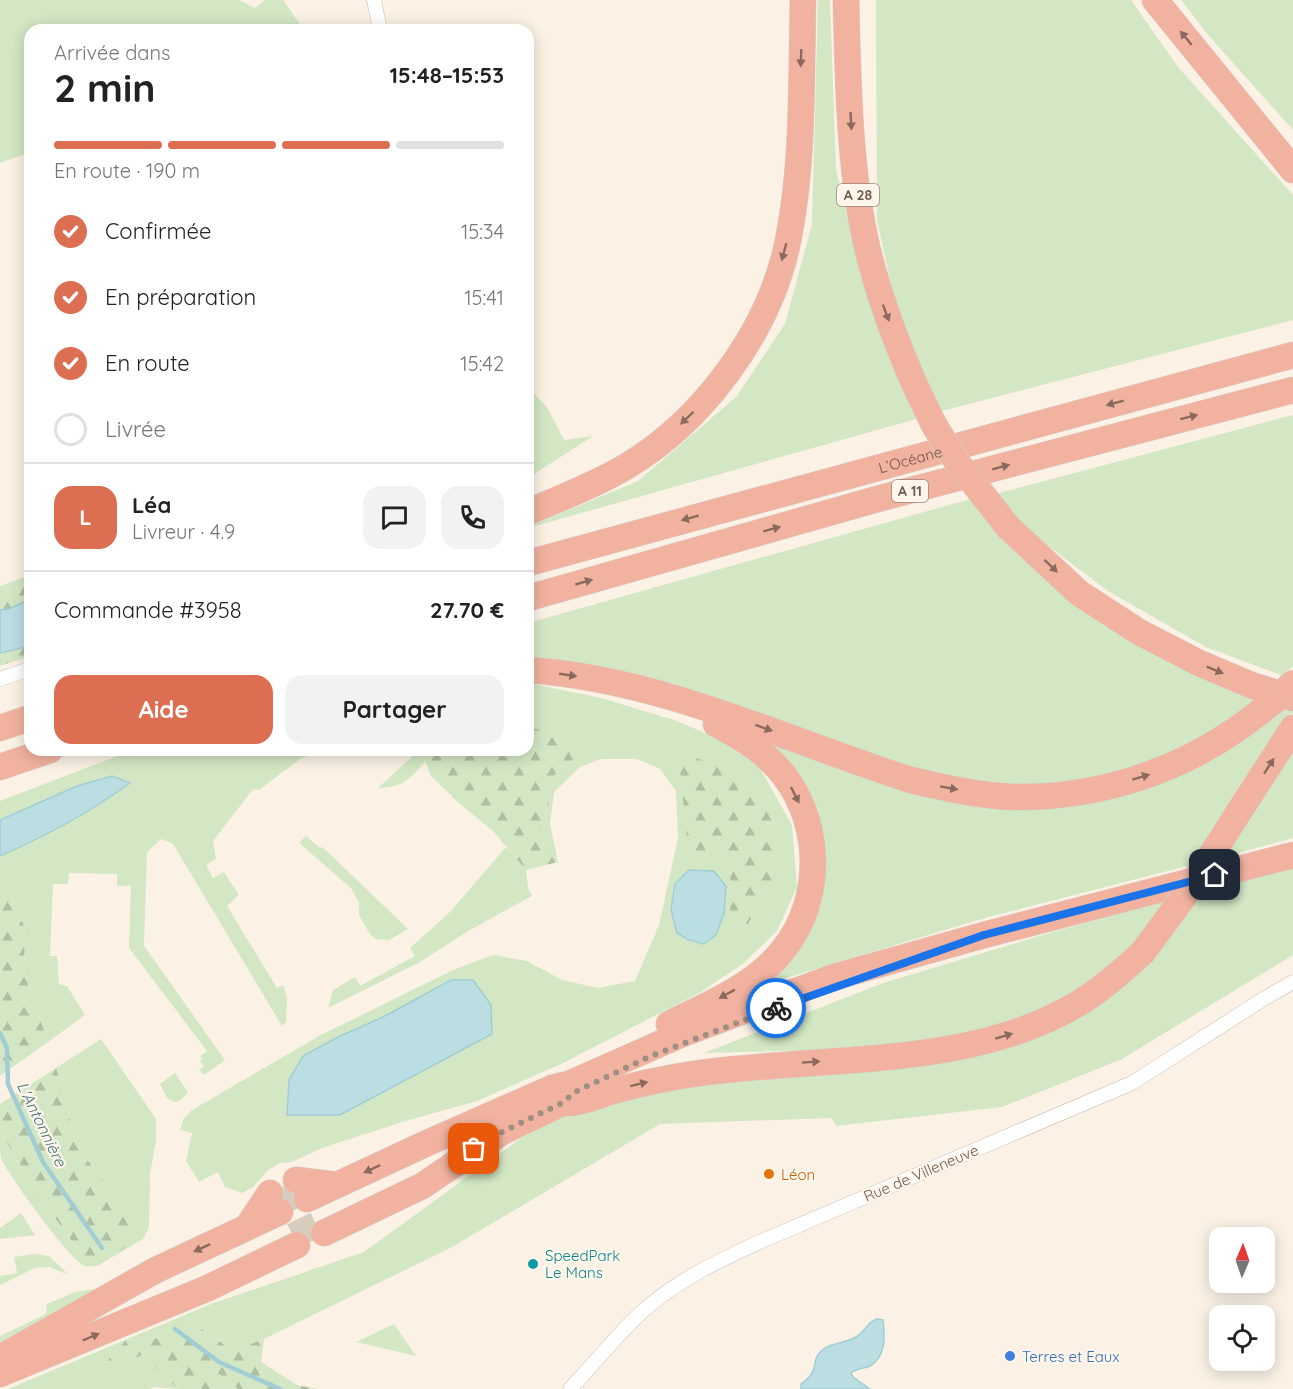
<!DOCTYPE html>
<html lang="fr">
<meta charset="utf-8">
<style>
body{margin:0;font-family:Quicksand,sans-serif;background:#f2f2f2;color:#222;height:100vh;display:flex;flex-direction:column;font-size:22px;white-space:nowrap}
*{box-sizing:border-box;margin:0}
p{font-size:20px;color:#767676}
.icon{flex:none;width:33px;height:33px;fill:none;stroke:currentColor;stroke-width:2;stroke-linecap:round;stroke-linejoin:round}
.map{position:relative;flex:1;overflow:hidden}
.side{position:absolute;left:24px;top:24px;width:510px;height:732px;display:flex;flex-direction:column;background:#fff;border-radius:18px;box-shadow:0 3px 15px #0003}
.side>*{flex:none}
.needle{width:39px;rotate:2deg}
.tools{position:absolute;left:1209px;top:1227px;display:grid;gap:12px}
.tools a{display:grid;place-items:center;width:66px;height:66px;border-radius:12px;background:#fff;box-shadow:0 3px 15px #0003;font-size:30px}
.pin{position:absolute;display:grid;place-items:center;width:51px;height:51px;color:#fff;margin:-26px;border-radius:12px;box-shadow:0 3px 9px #0006}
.courier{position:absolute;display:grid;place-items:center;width:60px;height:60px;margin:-30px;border:4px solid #1a73e8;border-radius:50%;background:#fff;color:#222;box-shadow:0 2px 8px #0007}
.overview em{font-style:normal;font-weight:700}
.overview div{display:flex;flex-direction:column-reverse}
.overview{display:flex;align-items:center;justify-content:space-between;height:102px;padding:0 30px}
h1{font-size:39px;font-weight:700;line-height:45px}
.bar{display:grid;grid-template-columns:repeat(4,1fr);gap:9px 6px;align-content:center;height:72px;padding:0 30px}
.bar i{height:8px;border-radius:4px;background:#e0e0e0}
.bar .active{background:#dc6e52}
.bar p{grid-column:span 4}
.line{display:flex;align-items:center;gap:15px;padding:0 30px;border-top:2px solid #e0e0e0}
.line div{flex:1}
.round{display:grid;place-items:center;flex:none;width:63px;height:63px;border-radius:18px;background:#f2f2f2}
ol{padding:0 30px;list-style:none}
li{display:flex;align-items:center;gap:18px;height:66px}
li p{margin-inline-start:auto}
li .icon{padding:6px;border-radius:50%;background:#dc6e52;color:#fff;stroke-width:4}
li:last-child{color:#767676}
li i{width:33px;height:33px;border:3px solid #e0e0e0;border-radius:50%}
.cta{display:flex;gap:12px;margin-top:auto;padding:12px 30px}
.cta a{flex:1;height:69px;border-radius:18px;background:#dc6e52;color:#fff;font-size:24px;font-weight:700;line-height:69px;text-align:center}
.cta a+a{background:#f2f2f2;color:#222}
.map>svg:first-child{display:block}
.green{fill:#d3e7c4;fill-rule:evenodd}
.forest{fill:url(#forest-firs)}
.water{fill:#bbdee3;stroke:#a2cdd4;stroke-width:1.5}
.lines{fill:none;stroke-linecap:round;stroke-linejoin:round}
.stream{stroke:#a2cdd4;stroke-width:4.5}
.highway-tunnel{stroke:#d8ccbf;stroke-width:26;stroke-dasharray:26 13;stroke-linecap:butt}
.street-casing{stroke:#cbb9ac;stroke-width:15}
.highway-casing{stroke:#d7d0cd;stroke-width:27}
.street{stroke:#fff;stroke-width:14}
.highway{stroke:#f1b3a0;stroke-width:26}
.highway-bridge-casing{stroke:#d7d0cd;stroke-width:27;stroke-linecap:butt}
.highway-bridge{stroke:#f1b3a0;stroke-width:26}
.oneway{fill:#8b6a5d}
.done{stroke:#a18e82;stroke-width:6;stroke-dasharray:0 10.8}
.route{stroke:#1a73e8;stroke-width:8}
.food-dot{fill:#e8710a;stroke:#fef6eb;stroke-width:2}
.culture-dot{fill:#0f9aa8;stroke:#fef6eb;stroke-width:2}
.shop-dot{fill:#3f7fe0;stroke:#fef6eb;stroke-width:2}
.labels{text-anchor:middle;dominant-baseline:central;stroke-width:4.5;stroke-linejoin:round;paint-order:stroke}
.shield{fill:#fef6eb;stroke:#9b877c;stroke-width:1.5}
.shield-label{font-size:14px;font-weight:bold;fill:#71584c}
.street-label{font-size:15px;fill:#71584c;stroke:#fef6eb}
.food-label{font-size:15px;fill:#c56008;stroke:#fef6eb;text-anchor:start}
.culture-label{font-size:15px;fill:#0d838f;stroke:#fef6eb;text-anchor:start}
.shop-label{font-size:15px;fill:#366cbe;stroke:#fef6eb;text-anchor:start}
.water-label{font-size:16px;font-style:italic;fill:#44747d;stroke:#fef6eb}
</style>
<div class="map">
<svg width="1293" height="1389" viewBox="0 0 1293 1389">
<defs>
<pattern id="forest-firs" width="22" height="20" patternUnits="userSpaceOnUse" patternTransform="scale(1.5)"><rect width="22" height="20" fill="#d3e7c4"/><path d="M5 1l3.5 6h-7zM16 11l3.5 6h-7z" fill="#b0bea1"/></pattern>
</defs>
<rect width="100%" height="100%" fill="#fbf2e5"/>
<path class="green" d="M0,0H239L255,8L265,0H283L304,30H30V152L0,163Z
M818,0H830L836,170L858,260L920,418L528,528V527L638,481L736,397L785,324L812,224Z
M876,0H1131L1178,67L1293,195V320L938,412L895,303L877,220Z
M1181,0H1293V130L1209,36Z
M528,387L547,407L564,440L593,436L528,478Z
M1293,415V666L1283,676L1206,647L1108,591L1019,524L995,494Z
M974,498L998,528L1261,698L1179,754L1086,784L964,785L528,664V623Z
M528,683L601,698L674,720L720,739L760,768L792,825L797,887L777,931L744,963L701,992L561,1064L477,1101L402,1122L322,1148L292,1162L280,1163L268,1170L253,1187L242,1193L225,1187L218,1172L199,1182L186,1161L192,1133L180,1130L184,1118L192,1110L319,1036L453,970L493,955L527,961L562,980L598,988L635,981L659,925L678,838L676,791L660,769L637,759H601L580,767L554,792L550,824L558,862L542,836L555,774L572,763L558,734L528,727ZM758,791L731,898L730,874L717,847L689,858Z
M1283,703L1293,706V713L1195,864L985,918L769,983L804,931L821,844L748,733L808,756L1088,800Z
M1293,747V838L1220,858Z
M347,750L317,752L300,759L259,790L253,789L213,841L216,859L206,865L213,878L224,872L239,895L227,906L277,988L283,985L287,998L286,1022L282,1026L173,844L161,839L147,852L144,946L225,1060L204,1075L199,1070L204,1066L200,1061L202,1059L200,1056L207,1051L129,948L131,886H117V874L69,873L68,884H53L50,956H57L59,984L67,986L85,1015L48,1042L24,973L25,928L6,885H0V856C46,836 89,813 130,783L112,776L77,786L0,820V801L133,750Z
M413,750H421L425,762C408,780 404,787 378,788L416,753Z
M306,836L320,848L322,847L332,856L408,929L389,940L376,939L370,934L359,915V902L351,888L299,843Z
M506,847L526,870L528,888L532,896L468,931L420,962L328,1008L333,990L355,977L360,986L415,956L410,948L450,912Z
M1293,865V955L1122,1059L1002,1107L836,1126L832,1118L660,1124L452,1247L264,1339L233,1351L202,1329L166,1338L126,1340L93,1378L142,1355L178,1389L154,1387L149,1389H8L211,1304L364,1252L521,1138L580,1108L640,1092L1019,1042L1200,889Z
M1170,900L1132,950L1105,976L1006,1030L853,1049L704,1053L883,983L1053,932Z
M101,1039L156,1119V1141L150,1174L149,1227L143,1239L97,1266C93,1266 88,1268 83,1265C69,1258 9,1176 1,1159C0,1152 0,1139 0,1131L44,1203L85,1259L135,1222L76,1145L62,1085L56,1068Z
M175,1073L188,1092L181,1100L174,1102L167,1098L160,1084Z
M21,1213L35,1235L0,1239V1228Z
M35,1254L49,1256L69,1275L49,1267L35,1268L0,1285V1276L17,1273L14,1257Z
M94,1289L37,1327L0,1347V1336L46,1314L47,1304L75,1292Z
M394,1324L416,1356L356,1342Z
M219,1374L238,1389H211L205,1381Z"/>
<path class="forest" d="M30,575V599L9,609L0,610V586Z
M30,646V656L0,666V653Z
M528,727L558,734L574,749L572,763L555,774L542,836L558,862L526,870L493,831L459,803L431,776L421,750H528Z
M696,758L728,770L758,791L779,836L772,880L748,924L729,925L731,898L730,874L717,848L689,858L680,769Z
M0,885H6L25,928L24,973L48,1042L0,1076Z
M56,1068L62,1085L76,1145L135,1222L133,1240L118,1253L100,1262L85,1259L44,1203L0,1131V1104Z
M202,1329L233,1351L264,1339L261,1362L297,1385L318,1389H238L219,1374L206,1381L211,1389H178L142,1355L91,1379L126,1340L166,1338Z"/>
<path class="water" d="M30,599V646L0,653V610L9,609Z
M112,776L130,783C89,813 46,836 0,856V820L77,786Z
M689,870L714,871L726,886L724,913L716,935L703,944L687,939L677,933L671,910L675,884Z
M451,980H473L491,1005L492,1034L340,1115H287L289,1080L303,1056L336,1038L383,1017Z
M877,1319L883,1320C885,1336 886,1357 870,1366C863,1369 857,1368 851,1373L853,1377L870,1389H801V1384C821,1370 810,1363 820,1352C829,1342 845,1344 856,1337C865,1332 867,1322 877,1319Z"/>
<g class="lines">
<path class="stream" d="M0,1033L7,1048L8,1084L43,1162L102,1248
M175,1329L219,1362L280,1389"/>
<path class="highway-tunnel" d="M276,1204L302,1192
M293,1236L319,1223"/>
<g class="street-casing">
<path id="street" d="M374,0L380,30
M0,679L30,669
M570,1389C595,1363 618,1333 645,1309C681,1278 722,1259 764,1240L1132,1083L1265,998L1293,982"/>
</g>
<g class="highway-casing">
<g id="highway">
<path d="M846,0C848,81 849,172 868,251C879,296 895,339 913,381"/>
<path d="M1155,0L1293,170"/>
<path d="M528,512C561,498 597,484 627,466C702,421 766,335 786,250C804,169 801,83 803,0"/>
<path d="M1008,527L1079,593L1139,632L1199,663L1251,685L1293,698"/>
<path id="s1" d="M528,563L1293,355"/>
<path d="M528,598L881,498L1293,390"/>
<path d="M528,670C662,679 785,740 911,780C945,788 980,796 1015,797C1092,798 1170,775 1234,731C1248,722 1261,711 1274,701"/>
<path d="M0,728L30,718"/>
<path d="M0,767L50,750"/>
<path d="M1244,804L1293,728"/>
<path d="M669,1024C709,1004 755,986 783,950C826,897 822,814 775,765C758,747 737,735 716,724"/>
<path d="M569,1103C585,1102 601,1094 617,1090C642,1083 667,1078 693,1074C812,1056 955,1069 1063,1012C1093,997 1118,975 1143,952"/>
<path d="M296,1180L337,1185"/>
<path d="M307,1199L425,1144L552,1088L569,1084L682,1034L834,977L984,935L1293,855"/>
<path d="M248,1226L270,1193"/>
<path d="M324,1233L422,1186L502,1132L562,1103L575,1092L586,1087"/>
<path d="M0,1358L156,1270L280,1212"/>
<path d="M0,1374L208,1288L297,1245"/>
</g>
</g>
<use href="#street" class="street"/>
<use href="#highway" class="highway"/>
<g class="highway-bridge-casing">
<path id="highway-bridge" d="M913,381L934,425L957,462L1008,527
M1274,701L1293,683
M1143,952L1191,887L1244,804"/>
</g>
<use href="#highway-bridge" class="highway-bridge"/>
</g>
<defs><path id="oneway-solid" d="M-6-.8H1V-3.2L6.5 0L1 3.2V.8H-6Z" transform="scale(1.5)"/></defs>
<g class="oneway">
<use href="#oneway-solid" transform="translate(1186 38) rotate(-129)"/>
<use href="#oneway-solid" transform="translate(801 58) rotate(92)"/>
<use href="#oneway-solid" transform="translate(851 121) rotate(87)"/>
<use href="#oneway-solid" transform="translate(784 252) rotate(105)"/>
<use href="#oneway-solid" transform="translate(886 313) rotate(69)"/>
<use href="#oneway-solid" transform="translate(1115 403) rotate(165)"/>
<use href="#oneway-solid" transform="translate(1189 417) rotate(-14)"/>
<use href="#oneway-solid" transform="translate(687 418) rotate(136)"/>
<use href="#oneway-solid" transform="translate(1001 467) rotate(-15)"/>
<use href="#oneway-solid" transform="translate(690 518) rotate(165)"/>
<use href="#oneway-solid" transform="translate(772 529) rotate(-15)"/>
<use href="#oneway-solid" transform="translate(1051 566) rotate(43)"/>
<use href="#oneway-solid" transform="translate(584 582) rotate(-16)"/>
<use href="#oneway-solid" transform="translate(1215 670) rotate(22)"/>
<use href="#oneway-solid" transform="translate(568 675) rotate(9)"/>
<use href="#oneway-solid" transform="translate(764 728) rotate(20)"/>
<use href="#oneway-solid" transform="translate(1269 766) rotate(-57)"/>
<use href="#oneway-solid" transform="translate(1141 777) rotate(-17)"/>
<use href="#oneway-solid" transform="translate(949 788) rotate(10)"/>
<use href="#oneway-solid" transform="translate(795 795) rotate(63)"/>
<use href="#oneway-solid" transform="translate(727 994) rotate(151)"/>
<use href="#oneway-solid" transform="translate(1004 1036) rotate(-17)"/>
<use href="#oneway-solid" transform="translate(811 1062) rotate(-4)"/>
<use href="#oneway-solid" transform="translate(639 1084) rotate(-14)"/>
<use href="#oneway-solid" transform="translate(372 1169) rotate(155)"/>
<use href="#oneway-solid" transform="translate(202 1248) rotate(155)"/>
<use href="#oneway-solid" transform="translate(91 1337) rotate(-23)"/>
</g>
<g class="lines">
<path class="done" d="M474,1149L502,1132L562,1103L575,1092L651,1056L776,1008"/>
<path class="route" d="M776,1008L984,935L1215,875"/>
</g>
<circle class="food-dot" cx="769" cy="1174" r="6"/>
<circle class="culture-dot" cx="533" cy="1264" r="6"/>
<circle class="shop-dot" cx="1010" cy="1356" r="6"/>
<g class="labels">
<g class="shield">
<rect x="837" y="184" width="42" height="22" rx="4.5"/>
<rect x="892" y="480" width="36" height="22" rx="4.5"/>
</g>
<g class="shield-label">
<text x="858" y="195">A 28</text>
<text x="910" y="491">A 11</text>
</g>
<g class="street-label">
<text stroke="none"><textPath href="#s1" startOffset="396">L’Océane</textPath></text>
<text transform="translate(921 1173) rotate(-23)">Rue de Villeneuve</text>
</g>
<g class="food-label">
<text x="781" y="1174">Léon</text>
</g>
<g class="culture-label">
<text x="545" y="1255">SpeedPark<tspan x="545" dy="17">Le Mans</tspan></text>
</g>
<g class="shop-label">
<text x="1022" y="1356">Terres et Eaux</text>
</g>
<g class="water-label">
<text transform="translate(42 1124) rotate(64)">L'Antonnière</text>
</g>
</g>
</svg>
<div class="tools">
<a><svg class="needle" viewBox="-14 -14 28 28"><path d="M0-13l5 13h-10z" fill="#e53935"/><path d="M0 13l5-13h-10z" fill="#767676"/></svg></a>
<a><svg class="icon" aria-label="locate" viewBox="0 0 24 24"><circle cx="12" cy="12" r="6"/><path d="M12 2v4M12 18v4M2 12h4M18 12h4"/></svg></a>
</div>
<div class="pin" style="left:474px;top:1149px;background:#ea580c"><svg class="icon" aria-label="bag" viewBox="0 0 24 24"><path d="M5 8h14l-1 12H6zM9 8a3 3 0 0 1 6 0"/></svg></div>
<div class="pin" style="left:1215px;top:875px;background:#1f2937"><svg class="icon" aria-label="home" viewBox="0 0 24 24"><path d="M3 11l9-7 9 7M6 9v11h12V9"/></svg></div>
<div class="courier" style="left:776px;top:1008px"><svg class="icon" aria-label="bike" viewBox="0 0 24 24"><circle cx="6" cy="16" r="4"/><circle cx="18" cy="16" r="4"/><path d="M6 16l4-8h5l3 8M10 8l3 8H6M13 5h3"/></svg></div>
<section class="side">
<div class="overview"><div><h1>2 min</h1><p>Arrivée dans</p></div><em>15:48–15:53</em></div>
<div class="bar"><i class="active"></i><i class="active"></i><i class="active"></i><i></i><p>En route · 190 m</p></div>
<ol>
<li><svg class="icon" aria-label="check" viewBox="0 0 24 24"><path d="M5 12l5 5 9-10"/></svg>Confirmée<p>15:34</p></li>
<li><svg class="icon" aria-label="check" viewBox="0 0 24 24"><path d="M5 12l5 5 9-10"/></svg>En préparation<p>15:41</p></li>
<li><svg class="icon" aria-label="check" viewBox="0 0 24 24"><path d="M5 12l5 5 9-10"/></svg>En route<p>15:42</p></li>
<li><i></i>Livrée</li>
</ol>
<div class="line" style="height:108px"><b class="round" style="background:#dc6e52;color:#fff">L</b><div><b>Léa</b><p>Livreur · 4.9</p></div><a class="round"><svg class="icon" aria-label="chat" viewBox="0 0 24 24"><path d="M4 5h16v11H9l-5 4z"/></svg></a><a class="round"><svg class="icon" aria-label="phone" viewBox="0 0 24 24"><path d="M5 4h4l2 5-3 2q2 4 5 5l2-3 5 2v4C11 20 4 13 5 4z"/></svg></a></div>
<div class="line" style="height:78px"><div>Commande #3958</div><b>27.70 €</b></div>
<div class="cta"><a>Aide</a><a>Partager</a></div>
</section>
</div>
